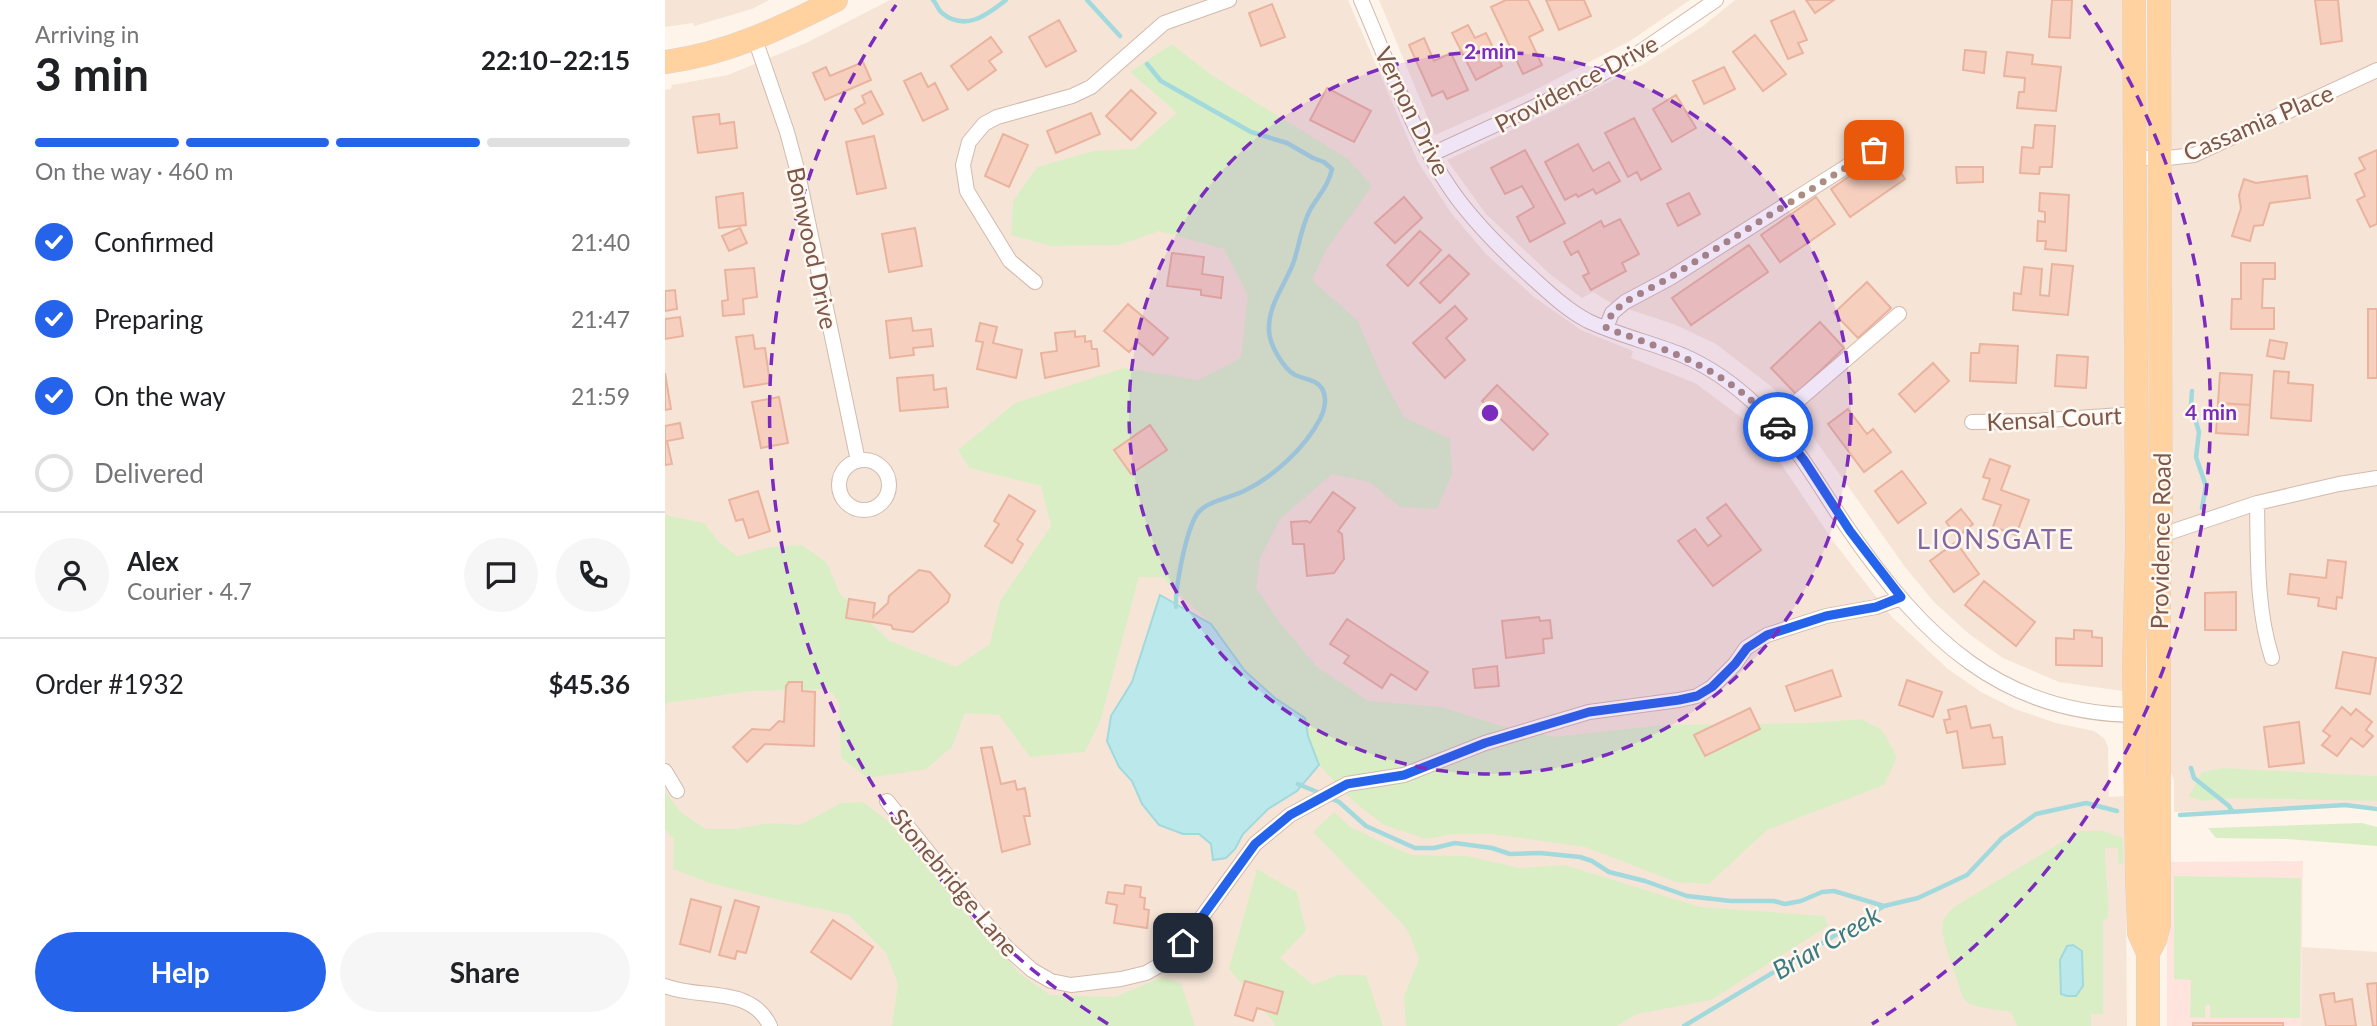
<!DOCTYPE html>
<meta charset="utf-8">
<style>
body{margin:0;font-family:Lato,sans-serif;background:#f6f6f6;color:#202124;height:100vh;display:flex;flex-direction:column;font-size:26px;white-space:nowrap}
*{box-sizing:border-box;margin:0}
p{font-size:23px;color:#757577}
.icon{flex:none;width:38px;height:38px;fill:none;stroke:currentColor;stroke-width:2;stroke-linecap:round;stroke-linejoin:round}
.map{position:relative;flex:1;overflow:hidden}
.sheet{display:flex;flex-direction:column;background:#fff;width:665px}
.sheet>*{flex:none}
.pin{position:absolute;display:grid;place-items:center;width:60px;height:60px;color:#fff;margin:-30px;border-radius:14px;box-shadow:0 4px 10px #0006}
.courier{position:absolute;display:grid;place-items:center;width:70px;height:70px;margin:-35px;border:5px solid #2563eb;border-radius:50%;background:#fff;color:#222;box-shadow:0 2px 9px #0007}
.summary em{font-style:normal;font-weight:700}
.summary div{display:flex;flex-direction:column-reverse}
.summary{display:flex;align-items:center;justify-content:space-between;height:119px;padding:0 35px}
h1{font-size:46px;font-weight:700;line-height:52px}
.bar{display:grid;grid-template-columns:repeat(4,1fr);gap:10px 7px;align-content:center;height:84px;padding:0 35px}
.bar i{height:9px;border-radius:5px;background:#e0e0e0}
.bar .on{background:#2563eb}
.bar p{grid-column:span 4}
.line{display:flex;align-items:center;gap:18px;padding:0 35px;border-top:2px solid #e0e0e0}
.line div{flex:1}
.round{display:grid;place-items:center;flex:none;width:74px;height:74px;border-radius:37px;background:#f6f6f6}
ol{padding:0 35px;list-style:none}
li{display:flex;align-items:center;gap:21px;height:77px}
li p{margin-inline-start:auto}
li .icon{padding:7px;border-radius:50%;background:#2563eb;color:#fff;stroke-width:4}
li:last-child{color:#757577}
li i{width:38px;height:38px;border:4px solid #e0e0e0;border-radius:50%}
.cta{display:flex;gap:14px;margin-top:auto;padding:14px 35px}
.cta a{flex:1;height:80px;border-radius:42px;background:#2563eb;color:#fff;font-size:28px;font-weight:700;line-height:80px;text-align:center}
.cta a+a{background:#f6f6f6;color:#202124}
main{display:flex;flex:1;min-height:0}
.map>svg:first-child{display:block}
.residential{fill:#f6e5d7}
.commercial{fill:#ffe4dd}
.green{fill:#daeec6}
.water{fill:#bbe8ea;stroke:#a1d9dd;stroke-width:2}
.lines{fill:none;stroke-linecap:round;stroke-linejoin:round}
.stream{stroke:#a1d9dd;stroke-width:4.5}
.building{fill:#f6cfbf;stroke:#eab39e;stroke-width:2}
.street-casing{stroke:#d2baad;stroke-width:16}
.primary-casing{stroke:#ddd3d0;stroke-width:24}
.street{stroke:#fff;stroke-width:14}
.primary{stroke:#ffd29f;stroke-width:23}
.done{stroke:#aa8e82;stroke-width:7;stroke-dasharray:0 12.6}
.route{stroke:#2563eb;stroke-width:9}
.ring{fill:none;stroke:#7b2cbf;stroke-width:3.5;stroke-dasharray:12 9}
.labels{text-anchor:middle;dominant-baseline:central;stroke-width:5;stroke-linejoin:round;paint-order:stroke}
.street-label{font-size:24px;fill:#7c574a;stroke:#fff8f1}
.neighbourhood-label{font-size:26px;letter-spacing:2px;fill:#86669e;stroke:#fff8f1}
.water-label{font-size:26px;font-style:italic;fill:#3b7c82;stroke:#fff8f1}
.centre{fill:#7b2cbf;stroke:#fff8f1;stroke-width:3.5}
.ring-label{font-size:21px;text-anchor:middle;font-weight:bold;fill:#7b2cbf;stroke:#fff8f1;stroke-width:5;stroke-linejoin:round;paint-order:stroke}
</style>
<main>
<section class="sheet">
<div class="summary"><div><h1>3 min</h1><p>Arriving in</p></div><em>22:10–22:15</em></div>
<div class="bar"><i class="on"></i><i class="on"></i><i class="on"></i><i></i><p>On the way · 460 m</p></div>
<ol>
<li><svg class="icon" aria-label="check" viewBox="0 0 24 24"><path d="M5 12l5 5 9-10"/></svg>Confirmed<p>21:40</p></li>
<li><svg class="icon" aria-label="check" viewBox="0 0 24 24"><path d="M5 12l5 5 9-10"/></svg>Preparing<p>21:47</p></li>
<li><svg class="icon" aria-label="check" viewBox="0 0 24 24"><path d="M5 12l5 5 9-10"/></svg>On the way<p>21:59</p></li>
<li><i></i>Delivered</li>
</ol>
<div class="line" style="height:126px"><a class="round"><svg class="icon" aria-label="person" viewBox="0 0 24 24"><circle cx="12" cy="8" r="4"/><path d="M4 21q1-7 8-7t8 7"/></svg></a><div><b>Alex</b><p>Courier · 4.7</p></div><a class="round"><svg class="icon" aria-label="chat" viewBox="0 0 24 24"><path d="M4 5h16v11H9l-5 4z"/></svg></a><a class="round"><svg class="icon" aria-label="phone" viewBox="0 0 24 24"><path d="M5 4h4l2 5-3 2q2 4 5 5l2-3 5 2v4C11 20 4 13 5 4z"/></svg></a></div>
<div class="line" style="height:91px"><div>Order #1932</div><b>$45.36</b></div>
<div class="cta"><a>Help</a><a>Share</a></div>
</section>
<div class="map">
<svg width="1712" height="1026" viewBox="0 0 1712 1026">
<rect width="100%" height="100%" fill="#fef4e9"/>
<path class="residential" d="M0,0H104L87,9L29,26L28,23L0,27Z
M225,0H683L753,162L786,213L822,255L869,297L916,330L968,351L966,358L1030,383L1077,418L1108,452L1168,541L1227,617L1283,669L1316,692L1350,709L1391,723L1429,731L1439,738L1443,747L1444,797L1460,796L1462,1026H0V90L6,89L7,85L63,75L141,43Z
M714,0H1025L965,41L862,94L770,135Z
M1070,0H1460V686L1457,691L1394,682L1338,658L1304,634L1269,602L1240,567L1142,428L1107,387L1051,344L1011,325L948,304L928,292L917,298L886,275L821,214L782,160L886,112L977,65L1038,26Z
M1501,0H1712V806L1509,812V781L1502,761Z
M1637,947L1712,952V1026H1636Z"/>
<path class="commercial" d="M1638,861L1636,1026H1502V862Z"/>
<path class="green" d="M507,44L545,74L683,159L707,186L661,250L647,280L692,320L717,377L739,417L785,439L787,474L772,509L735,507L705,482L667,474L615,519L595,558L591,588L616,624L651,666L703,701L777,707L832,725L889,737L998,725L1145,723L1196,719L1217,730L1232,757L1219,785L1102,830L1044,884L1011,882L920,847L826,834H789L761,839L719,825L689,802L654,765L643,736L639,718L610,698L580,671L546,624L497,577H474L436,719L420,752L365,757L334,715L300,713L287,747L261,769L203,778L176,758L174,702L163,689L86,691L2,703L0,707V515L39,523L53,541L72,556L106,547L137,545L162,563L175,594L225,641L291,667L325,644L335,601L386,526L376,486L304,468L293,450L350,403L459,368L533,380L576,358L583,295L559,249L494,231L454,245L386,246L346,235L348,201L372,167L429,151L470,149L512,113L465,72Z
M1558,768L1712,776V801L1569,798L1537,801L1524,796L1537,772Z
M0,792L17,813L41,829H70L105,823L135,825L176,803L198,802L223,821L354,973L385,995L450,997L497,977L516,983L530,1026H227L233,984L221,953L184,915L123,902L44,883L8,869L9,840L0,829Z
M669,812L687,828L746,855L802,856L855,868L900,865L1035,907L1159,916L1163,926L1046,1000L972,1014L952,1026H741L739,996L754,959L742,929L648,832Z
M1697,823L1712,827V846L1622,839L1551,838L1543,828Z
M1415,831H1438L1458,838V865L1453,863V848H1440C1440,872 1444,894 1443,918L1438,921V1014H1426V1026H1352L1346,1012L1314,1007L1304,1004L1298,998L1280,945L1277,931L1278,920L1287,908Z
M592,869L632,892L641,931L615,958L648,985L673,975H701L718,1026H609L610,1024L564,969Z
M1509,876L1636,878L1635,1018H1545V1005H1541L1540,1018L1525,1017L1526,980L1509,979Z"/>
<path class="water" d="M495,595L546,624L580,671L610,698L640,718L643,736L654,765L632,791L603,809L578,834L570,849L561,858L548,860L546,844L534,834H518L494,825L477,804L467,781L454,767L442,741L446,716L467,682Z
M1408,945L1417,951L1418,986L1411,996H1402L1396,994L1395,960L1402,946Z"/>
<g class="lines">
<path class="stream" d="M268,0C272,4 273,10 277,13C300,32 322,15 341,0
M422,0L455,36
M482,64L496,81L586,132L622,143L648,158L659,162L667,169C664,185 653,196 645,210C637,225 634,245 629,261C621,284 603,304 604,330C604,344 618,368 630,375C637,378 644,379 650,382C664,390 661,407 655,419C640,448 608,477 579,491C565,498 541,501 532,514C521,531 510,587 511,607
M1527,391L1526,405L1534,432L1531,457L1541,486L1537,508
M1526,768L1529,778L1564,806L1567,811
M633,784L657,794
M665,798L674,802L701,826L750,848H769L790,843L827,848L845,854L875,853L915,857L927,861L944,872L980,881L1022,896L1066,901H1109L1120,904L1136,901L1157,892L1169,891L1219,906
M1515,815L1680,805L1712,809
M1019,1026L1219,906L1253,898L1302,875L1337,838L1371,814L1421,803L1452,811"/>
</g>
<path class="building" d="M841,0H863L878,30L864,37L877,65L858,74L826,7Z
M881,0H919L926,16L894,30Z
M1141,0H1169L1150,13Z
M1387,0H1407L1405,38L1384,37Z
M1650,0H1673L1677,41L1656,44Z
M607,4L620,37L596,46L584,13Z
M1129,11L1142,40L1133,43L1138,53L1123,59L1106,21Z
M394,20L411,51L381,67L364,37Z
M803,25L810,38L821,33L837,66L811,80L787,33Z
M1090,35L1121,74L1098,91L1068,52Z
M326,37L337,52L324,61L331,70L303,90L286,66Z
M759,38L769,61L786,53L803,90L782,99L778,91L767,96L744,45Z
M1300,50L1321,52L1319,73L1298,70Z
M1342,52L1368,55L1367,64L1396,67L1391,111L1352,108L1354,92H1359L1360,78L1339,76Z
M198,62L206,80L160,100L148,73L161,67L165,76Z
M1059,67L1070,89L1039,104L1028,81Z
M256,73L263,87L270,83L283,109L258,121L239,81Z
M662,88L706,111L689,142L645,120Z
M466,90L491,113L466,140L441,116Z
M206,91L218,114L198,124L190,109L200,103L197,96Z
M1011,95L1031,128L1007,142L988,109Z
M426,113L435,134L391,153L382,131Z
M54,114L55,124L69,122L72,148L33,153L28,117Z
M969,118L996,169L976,180L972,172L963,177L940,133Z
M1370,125L1390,126L1387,167H1375L1374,174L1355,173L1357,147L1368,148Z
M338,134L363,145L344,187L320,176Z
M209,136L221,188L192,194L181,142Z
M913,144L928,171L944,162L955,181L931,194L928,189L913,197L911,194L900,200L880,162Z
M860,150L900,223L865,242L852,217L869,207L857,186L840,194L826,168Z
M1712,150V224L1705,227L1692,200L1700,196L1690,174L1700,169L1694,158Z
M1221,151L1240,179L1185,217L1166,189Z
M1291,167H1318V182L1292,183Z
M1642,176L1645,198L1605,203L1598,225L1589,226L1585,241L1567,236L1576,208L1574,195L1579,179L1591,183Z
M78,193L81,225L54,228L51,197Z
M1024,193L1035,214L1013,226L1002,204Z
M1375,193L1404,195L1401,251L1380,249L1381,241H1372L1373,221L1380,222V212L1374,211Z
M739,197L757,218L730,243L710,223Z
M1151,197L1170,224L1115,262L1096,235Z
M955,219L974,254L957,263L961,271L926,290L918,276L924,273L913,251L906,255L899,242L936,221L939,227Z
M75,228L82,243L64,251L57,236Z
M250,228L257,266L224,272L217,234Z
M755,231L776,250L743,286L722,265Z
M1084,245L1103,272L1026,325L1007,298Z
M507,253L539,257L537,274L558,277L556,298L536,295V290L502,286Z
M784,255L804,274L775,303L755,283Z
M1576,263H1610V279H1598L1597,308H1609V329H1566L1567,299H1576Z
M1387,264L1408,266L1403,315L1348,310L1349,293L1356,294L1359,267L1377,269L1375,295L1384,296Z
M89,268L92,297L78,299L79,314L58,316L57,301L63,300L60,270Z
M1202,282L1226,308L1193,338L1169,313Z
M10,290L12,309L0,311V291Z
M463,304L503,338L488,355L473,342L464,352L439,331Z
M790,306L802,319L781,338L800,360L780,378L748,343Z
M1703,309H1712V378H1703Z
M15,317L18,336L0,339V319Z
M246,318L248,331L266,329L268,346L248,348L249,355L225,358L221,321Z
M1155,322L1179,348L1131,394L1106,368Z
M315,323L332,327L328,343L357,350L351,378L312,369L318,342L311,341Z
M410,331V337L420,336V342L426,341L427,349H432L434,366L380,378L376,353L392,351L390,333Z
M88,335L90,349L100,348L105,383L79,387L71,337Z
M1605,340L1622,343L1619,359L1602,356Z
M1315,344L1353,346L1351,383L1305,381L1306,353H1314Z
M1392,355L1423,357L1421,388L1390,386Z
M1268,363L1284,381L1250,412L1234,394Z
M1609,371L1624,372L1623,383L1648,385L1646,421L1606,418Z
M0,373L6,409L0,410Z
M1555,373L1587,375L1585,405L1553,403Z
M268,375L269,390L281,388L283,407L235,411L232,378Z
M832,385L883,434L868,450L817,401Z
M114,397L123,443L96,448L87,402Z
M1553,403L1585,405L1583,435L1551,433Z
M1183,409L1202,434L1208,429L1226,452L1199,472L1163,424Z
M15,423L18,438L2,441L7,464L0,465V426Z
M485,425L502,450L466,474L449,450Z
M1325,459L1345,466L1336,490L1364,500L1351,535L1328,527L1336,505L1318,499L1325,479L1318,477Z
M1237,471L1261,503L1233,523L1210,491Z
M93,491L105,531L84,538L78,519L71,521L64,500Z
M668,492L690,508L673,531L677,534L679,559L669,573L642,576L639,544H628L626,522L642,521L645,523Z
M344,495L370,511L352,540L358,544L347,563L320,546L334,524L329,521Z
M1061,504L1096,550L1048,586L1013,541L1030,529L1043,546L1056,536L1042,518Z
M1296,509L1308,524L1292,537L1281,522Z
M1291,542L1314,574L1289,592L1265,561Z
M1663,560L1681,562L1677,598L1672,597L1671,609L1653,606L1654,598L1623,594L1625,574L1661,578Z
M254,570L265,572L285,595L283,602L248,632L228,629L226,625L181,618L184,599L210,603L208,617L223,603L224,596Z
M1319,581L1370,622L1351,646L1300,605Z
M1571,592V630H1540V593Z
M874,617L875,621L885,620L887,638L878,639L879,653L841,658L837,621Z
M682,619L763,672L751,690L726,674L717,688L679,663L684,656L665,644Z
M1409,630L1427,631V637L1437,638V666L1391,665V638L1409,639Z
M1678,652L1711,658L1705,694L1671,688Z
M832,666L834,686L810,688L808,669Z
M1167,670L1176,696L1130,711L1121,686Z
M1242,680L1277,692L1268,717L1234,705Z
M124,682H137V691L150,692L149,746L100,744L82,762L68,747L87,729L105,730L114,721L119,722L121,686Z
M1301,706L1306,728L1325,725L1328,738L1337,737L1340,764L1298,768L1292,731L1282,733L1279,720L1285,719L1283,710Z
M1677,707L1686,715L1691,709L1707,722L1701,730L1708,736L1698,747L1686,738L1672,756L1657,745L1665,736L1658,731Z
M1085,708L1095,729L1040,756L1029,735Z
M1634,722L1639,763L1604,767L1599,727Z
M327,747L336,784L350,781L352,790L360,788L365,816H359L365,844L337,852L316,748Z
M460,885L476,887L475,897L480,898L479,909L484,910L482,928L449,923L452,905L441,903L443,892L459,894Z
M26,899L56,907L45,952L15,944Z
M70,900L94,907L81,953L72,951L70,959L54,955Z
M168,920L208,947L186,979L146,952Z
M580,981L618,992L612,1014L592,1008L588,1021L570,1015Z
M1712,983V1026H1708L1702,984Z
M1669,993L1670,1002L1687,999L1691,1026H1661L1655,995Z
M1528,1023H1618V1026H1528Z"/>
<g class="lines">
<g class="street-casing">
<path id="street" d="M696,0C724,64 747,133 787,191C808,221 835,248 862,273C881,290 900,309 923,321C953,335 987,343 1017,355C1045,367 1069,384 1091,405C1130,440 1154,487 1184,530C1257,636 1337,716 1475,715
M90,39L122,132L132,169L193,461
M765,155L921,83L972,54L1051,0
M1471,157L1494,159L1529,155L1712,70
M370,282L345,261L302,191L298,165L304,142L319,124L332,117L407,96L426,87L499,23L564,0
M941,328L947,313L960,302L1005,278L1230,136
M1108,422L1234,314
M1307,422L1369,421L1471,414
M174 485a25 25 0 1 1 50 0a25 25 0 1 1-50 0Z
M1592,503C1593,555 1591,608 1607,658
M1491,537L1592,503L1674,484L1712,478
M0,771L12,791
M222,801L317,919L342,948L367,970L386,981L406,985L456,979L481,973L500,962L509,954L531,925L590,844L625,815L682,784L739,775L820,743L924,712L1014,700L1032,696L1047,687L1070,664L1081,648L1102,635L1161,616L1211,607L1236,598
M0,986C35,1000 86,985 105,1026"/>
</g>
<g class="primary-casing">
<path id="primary" d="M1469,0L1472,542L1469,667L1472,880L1474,933L1483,953V1026
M0,62C62,54 116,28 171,0
M1483,953L1490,940L1494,925V591L1496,536L1494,0"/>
</g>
<use href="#street" class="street"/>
<use href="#primary" class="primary"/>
</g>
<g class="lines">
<path class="done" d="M1113,427C1062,369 1011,353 941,328L947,313L960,302L1004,278L1209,150"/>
<path class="route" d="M518,943L590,844L625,815L682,784L739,775L820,743L924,712L1014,700L1032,696L1047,687L1070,664L1082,648L1102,635L1161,616L1211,607L1236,597L1185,531L1139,460L1113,427"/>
</g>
<circle cx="825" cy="413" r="361" fill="#7b2cbf" fill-opacity=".12"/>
<g class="ring">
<circle cx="825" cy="413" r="361"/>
<path d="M443 1024A721 721 0 0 1 231 5M1419 5A721 721 0 0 1 1207 1024"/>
</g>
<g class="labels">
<g class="street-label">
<text transform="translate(911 83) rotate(-28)">Providence Drive</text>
<text transform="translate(748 111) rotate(64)">Vernon Drive</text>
<text transform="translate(1593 122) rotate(-23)">Cassamia Place</text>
<text transform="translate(148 248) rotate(78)">Bonwood Drive</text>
<text transform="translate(1389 418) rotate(-3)">Kensal Court</text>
<text transform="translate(1495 541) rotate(-89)">Providence Road</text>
<text transform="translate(290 882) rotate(50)">Stonebridge Lane</text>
</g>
<g class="neighbourhood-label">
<text x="1331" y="539">LIONSGATE</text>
</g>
<g class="water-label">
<text transform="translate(1161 942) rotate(-30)">Briar Creek</text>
</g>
</g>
<circle cx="825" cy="413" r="10" class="centre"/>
<g class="ring-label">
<text x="825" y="59">2 min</text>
<text x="1546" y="420">4 min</text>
</g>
</svg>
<div class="pin" style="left:1209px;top:150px;background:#ea580c"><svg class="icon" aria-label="bag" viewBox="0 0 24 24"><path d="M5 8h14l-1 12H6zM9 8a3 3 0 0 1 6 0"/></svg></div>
<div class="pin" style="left:518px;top:943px;background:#1f2937"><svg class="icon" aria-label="home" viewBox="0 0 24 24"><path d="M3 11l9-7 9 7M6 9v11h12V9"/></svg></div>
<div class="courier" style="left:1113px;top:427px"><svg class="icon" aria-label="car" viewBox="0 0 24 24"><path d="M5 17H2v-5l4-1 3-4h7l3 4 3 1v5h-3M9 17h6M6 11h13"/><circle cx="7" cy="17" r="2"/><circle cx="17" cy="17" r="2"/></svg></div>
</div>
</main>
